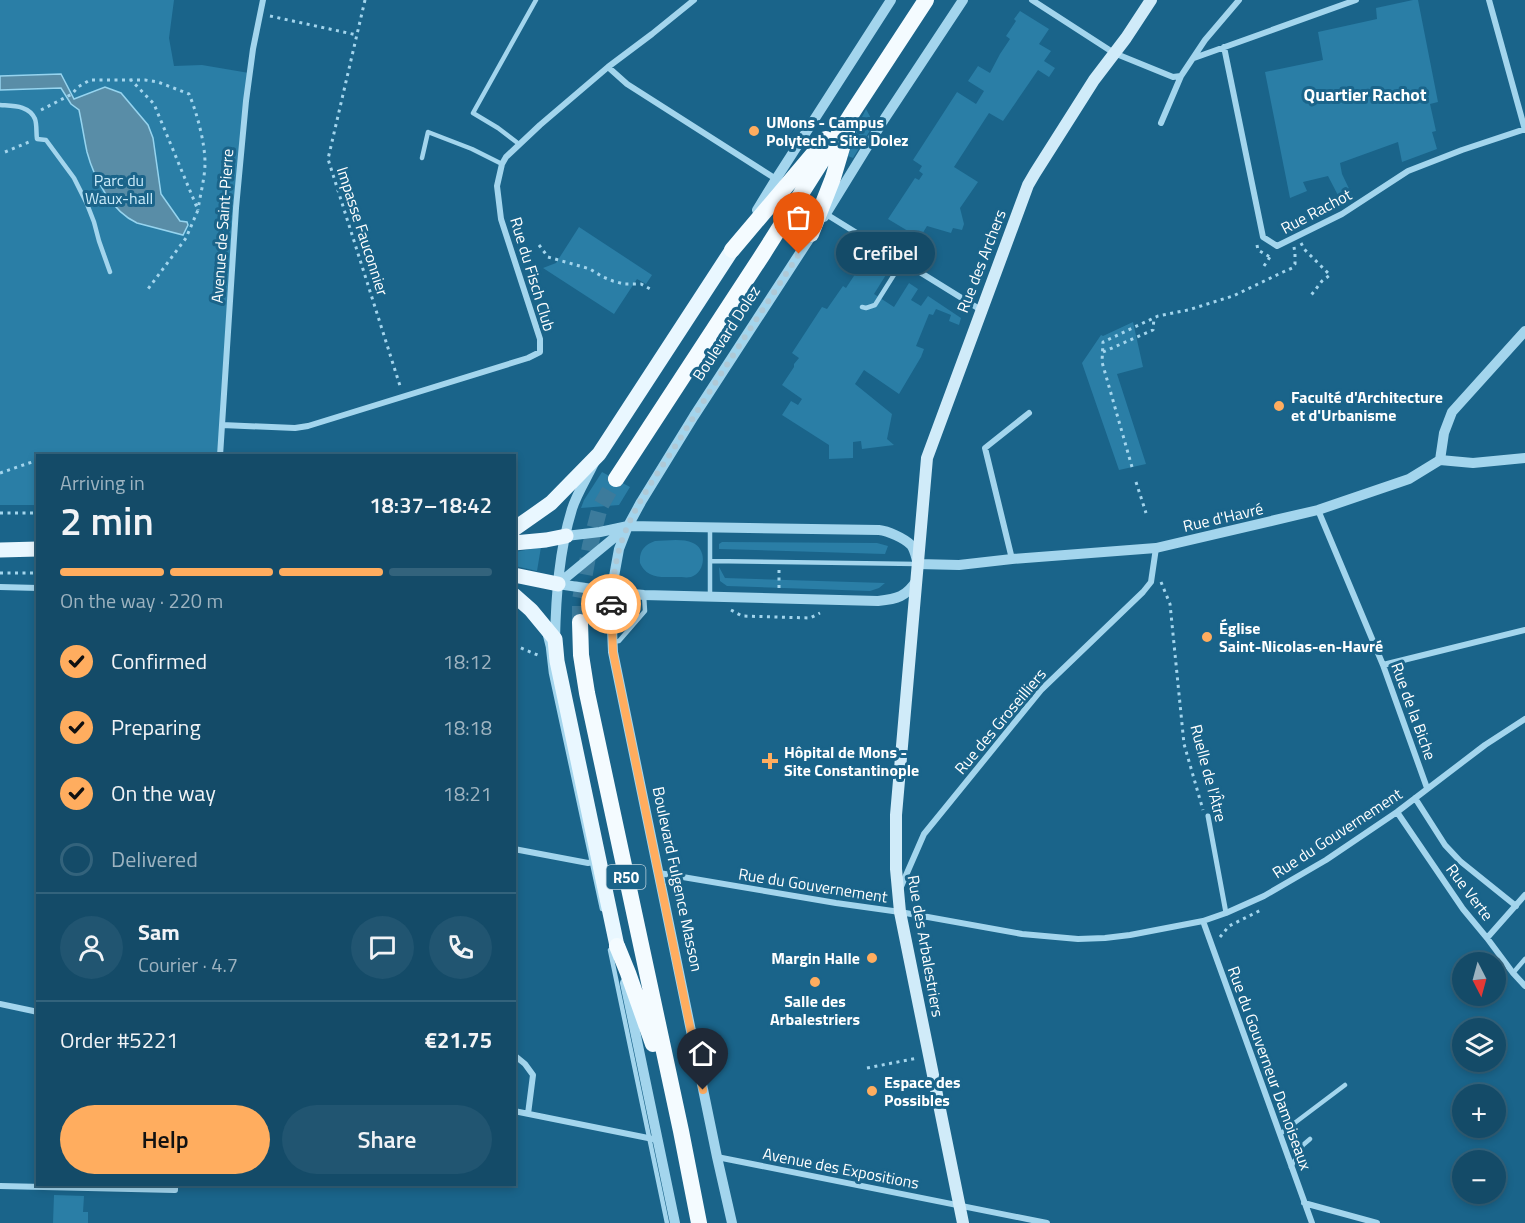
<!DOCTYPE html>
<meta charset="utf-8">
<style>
body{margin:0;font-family:"Titillium Web",sans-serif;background:#215571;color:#f1f3f6;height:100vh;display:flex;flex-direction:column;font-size:22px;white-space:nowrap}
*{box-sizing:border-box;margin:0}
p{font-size:20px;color:#9db3c0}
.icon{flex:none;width:33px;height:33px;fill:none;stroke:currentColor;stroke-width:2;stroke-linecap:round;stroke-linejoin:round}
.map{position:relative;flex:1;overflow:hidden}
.side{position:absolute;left:36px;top:454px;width:480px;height:732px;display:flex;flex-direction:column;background:#144b68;border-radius:0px;box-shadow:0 3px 9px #0003,0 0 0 2px #33637c}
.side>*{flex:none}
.needle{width:39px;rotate:174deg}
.controls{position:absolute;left:1452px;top:952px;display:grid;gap:12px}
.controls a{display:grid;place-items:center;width:54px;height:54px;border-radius:50%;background:#144b68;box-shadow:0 3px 9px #0003,0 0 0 2px #33637c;font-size:30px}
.pin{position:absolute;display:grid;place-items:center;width:51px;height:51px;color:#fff;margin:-62px -26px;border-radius:50% 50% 50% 0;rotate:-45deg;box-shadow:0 0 6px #0007}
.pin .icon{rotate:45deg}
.courier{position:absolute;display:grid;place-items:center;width:60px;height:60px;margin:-30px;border:4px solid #ffad5f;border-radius:50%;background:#fff;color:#222;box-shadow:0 2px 8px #0007}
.bubble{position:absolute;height:42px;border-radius:21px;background:#144b68;box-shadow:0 3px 9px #0003,0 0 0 2px #33637c;font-size:20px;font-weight:600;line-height:42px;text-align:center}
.headline em{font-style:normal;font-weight:600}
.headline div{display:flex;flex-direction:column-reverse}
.headline{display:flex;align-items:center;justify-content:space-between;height:102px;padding:0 24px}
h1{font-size:39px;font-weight:600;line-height:45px}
.bar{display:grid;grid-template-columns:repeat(4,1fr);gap:9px 6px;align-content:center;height:72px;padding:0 24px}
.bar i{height:8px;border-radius:4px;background:#33637c}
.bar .selected{background:#ffad5f}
.bar p{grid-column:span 4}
.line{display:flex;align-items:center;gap:15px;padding:0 24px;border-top:2px solid #33637c}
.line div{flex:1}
.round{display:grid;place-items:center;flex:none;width:63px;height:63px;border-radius:32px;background:#215571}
ol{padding:0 24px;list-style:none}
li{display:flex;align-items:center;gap:18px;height:66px}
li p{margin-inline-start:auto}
li .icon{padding:6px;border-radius:50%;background:#ffad5f;color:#111;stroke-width:4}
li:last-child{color:#9db3c0}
li i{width:33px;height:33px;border:3px solid #33637c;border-radius:50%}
.cta{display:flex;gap:12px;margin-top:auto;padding:12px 24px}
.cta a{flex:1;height:69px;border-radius:36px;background:#ffad5f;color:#111;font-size:24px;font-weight:600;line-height:69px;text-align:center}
.cta a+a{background:#215571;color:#f1f3f6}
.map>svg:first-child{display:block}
.green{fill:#2a7ea6}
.water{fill:#598da7;stroke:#96d4ef;stroke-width:1.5}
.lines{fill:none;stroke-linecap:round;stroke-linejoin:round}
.trunk-tunnel{stroke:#3c7b9c;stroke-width:16;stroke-dasharray:16 8;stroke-linecap:butt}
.path{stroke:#a3d5ed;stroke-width:3;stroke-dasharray:3 4.5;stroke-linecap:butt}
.service{stroke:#a3d5ed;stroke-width:4.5}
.pedestrian{stroke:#a3d5ed;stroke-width:5}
.minor{stroke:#a3d5ed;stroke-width:6}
.tertiary{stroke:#a3d5ed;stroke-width:10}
.secondary{stroke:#d0ebf9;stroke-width:12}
.primary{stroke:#e9f7ff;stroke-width:15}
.trunk{stroke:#f4fbff;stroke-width:16}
.done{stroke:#afc9d6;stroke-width:6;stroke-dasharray:0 10.8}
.route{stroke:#ffad5f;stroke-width:8}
.poi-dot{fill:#ffad5f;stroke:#1a648a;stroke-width:2}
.labels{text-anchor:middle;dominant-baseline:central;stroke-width:6;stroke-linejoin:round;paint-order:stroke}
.shield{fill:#1a648a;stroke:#bad0dc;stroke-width:1.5}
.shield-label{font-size:15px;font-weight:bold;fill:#fff}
.poi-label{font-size:16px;font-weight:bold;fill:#fff;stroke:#1a648a;text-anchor:start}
.park-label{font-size:16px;fill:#c9eaf9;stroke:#1a648a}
.street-label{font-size:16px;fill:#fff;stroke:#1a648a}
.neighbourhood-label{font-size:18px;font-weight:bold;fill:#fff;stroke:#1a648a}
</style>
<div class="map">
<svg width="1525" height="1223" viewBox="0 0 1525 1223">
<rect width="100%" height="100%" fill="#1a648a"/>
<path class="green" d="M0,0H174L169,38L174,66L202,65L249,73L246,101L220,456H38L37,505H0Z
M1413,0H1418L1438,102L1430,104L1436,131L1432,132L1437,149L1402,162L1398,142L1340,163L1342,174L1354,199L1343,205L1328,176L1303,182L1307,191L1290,198L1265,72L1323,60L1318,32L1377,19L1376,8Z
M1020,11L1049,29L1039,44L1051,51L1044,61L1055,68L1049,77L1038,70L1003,121L989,113L954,167L978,182L960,208L964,224L962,230L953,228L951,233L927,226L913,249L902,242L908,231L888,219L915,178L919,180L923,174L919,171L922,166L913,160L957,92L976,104L984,91L968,81L978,66L990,73L1000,54L1010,39L1006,36L1016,21L1014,19Z
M866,109L874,124L853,158L848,156L860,121Z
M579,227L652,275L646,284L637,279L614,314L543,268L556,263Z
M867,256L889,270L874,294L894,307L909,283L918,289L911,300L921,306L928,296L961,318L959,325L949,321L951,315L936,309L933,315L929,314L916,346L924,349L921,357L899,394L864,370L855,384L892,414L887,439L894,445L862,449L861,441L853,442V458L829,459V445L782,415L791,401L798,405L802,399L782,385L794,367V364L799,358L792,353L822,307L827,309L843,286L846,288Z
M1133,322L1143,367L1117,374L1146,464L1119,470L1082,363L1101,335L1103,336Z
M602,472L630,487L619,505L581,508L584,500Z
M655,541C666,541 682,538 693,543C707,549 706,572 691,577C687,578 681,577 677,577C662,577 647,579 640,563C639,551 644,545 655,541Z
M722,542L877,543L888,546L885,554L719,549V544Z
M541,547L537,571L515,566V552Z
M719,567L725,578L885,583L879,588L870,591L727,586L720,581Z
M54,1195L84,1196L83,1212H88V1223H53Z"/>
<path class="water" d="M61,74L74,99L105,87L121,93L148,125L153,138L161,194L180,221L187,222L188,225L183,235L137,223C111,211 94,178 87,152C84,138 82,124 79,110L71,104L61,88L0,90V76Z"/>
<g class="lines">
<path class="trunk-tunnel" d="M580,622V600L590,546L600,507L616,479"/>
<path class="path" d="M365,0L328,159L401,389
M270,16L357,35
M130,79L154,104L198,210L186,238L148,289
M41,110L72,94L78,87L90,80H145L158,82L189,94C197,113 205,143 205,163C205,178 200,195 198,210
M5,152L29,142
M1301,243L1304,249L1330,275L1322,281L1309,298
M539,245L548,257L590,269L603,277L613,281L624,284H641L652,290
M1257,245L1258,250L1270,257
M1264,266L1270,257
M1103,352L1153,330L1154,318
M1132,467L1102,362L1103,342L1158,316L1188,310L1233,296L1283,272L1292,268L1295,264V253L1294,247
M0,473L35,461
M1136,482L1146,513
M0,513H38
M0,573H38
M1161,582L1170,604L1184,744L1203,810
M779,588V570
M731,610L742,616L810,618L820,613
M514,645L540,656
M1220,937L1229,926L1261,910
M867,1068L918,1058"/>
<path class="service" d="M0,105C13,106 29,105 35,119C37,124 36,133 37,139L46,140L74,178L87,204L94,222L99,241L110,272
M519,144L498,128L473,113L536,0
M422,158L428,132L472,149L502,164
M862,307L866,308L875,305L902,262
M710,527V597
M710,561L917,564
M545,635L548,647L551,673L602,909
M612,642L619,641L645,611L644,595
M610,950L667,1223
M1513,973L1525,959
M1280,1134L1345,1085
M1291,1167L1303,1145L1310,1139"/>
<path class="pedestrian" d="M1208,816L1226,913"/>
<path class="minor" d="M1032,0L1114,53L1173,77L1181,76L1161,123
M1489,0L1525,130
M1224,47L1263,237L1277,246L1342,214L1408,171L1462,150L1525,129
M1194,58L1356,0
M608,67L627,84L776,179
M1181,76L1205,40L1239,0
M826,214L981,310
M222,425L295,428L308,426L528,358L540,352V339L501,219L497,186L502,164L506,157L540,125L608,67L652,34L694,0
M220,456L236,208L246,101L253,49L263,0
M1318,510L1383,665L1427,788
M1012,559L985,448L1029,413
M0,587L38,588
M1383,665L1525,630
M1415,798L1445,845L1460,861L1516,906
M1397,812L1463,909L1487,938L1513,973L1525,986
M514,849L588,863L598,861
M659,873L836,903L900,912L1022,934L1078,939L1105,938L1130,935L1203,921L1226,913L1264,896L1326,860L1397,812L1485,745L1525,719
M900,889L924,834L1041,690L1143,592L1151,582L1156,548
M1203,921L1312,1223
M1487,938L1525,895
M0,1004L38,1012
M514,1055L525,1064L533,1075L528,1114
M514,1111L658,1140
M717,1157L1047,1223
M0,1186L175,1190V1185
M1304,1203L1377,1223"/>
<path class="tertiary" d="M757,210L776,179L891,0
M824,217L885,118L963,0
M1440,460L1444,433L1452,412L1525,331
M566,536L600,532L628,526L879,530C888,531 904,538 911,545C915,550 916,558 918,564L959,565L1012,559L1156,548L1318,510L1409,479L1440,460L1473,463L1525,458
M558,584L612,592L644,595L878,601C897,599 906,597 917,580
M558,584L626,528
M555,639C556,596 559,551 572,509C577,493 587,478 594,463
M625,983L675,1223
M732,1223L717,1157L613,652L611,607L613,582L619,549L628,526L641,502L694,416L815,230"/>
<path class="secondary" d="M963,1223L900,912L896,869V815L927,458L1028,185L1035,173L1094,80L1126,38L1151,0"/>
<path class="primary" d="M514,529L551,503L599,454L732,250
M514,543L546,540L566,536
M0,550L38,549
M514,575L558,584
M514,595L531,610L555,639L557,661L617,946"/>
<path class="trunk" d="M811,234L833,178L847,131
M732,250L826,139
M616,479L763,254L854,110L926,0
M580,622L581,655L587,693L681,1131L699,1223
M617,946L628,973L653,1044"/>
</g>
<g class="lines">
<path class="done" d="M611,604C613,586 614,568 619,550C630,511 656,476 678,442C717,379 758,317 799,254"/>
<path class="route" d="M611,604L613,652L703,1090"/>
</g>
<g class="poi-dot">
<circle cx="754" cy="131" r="6"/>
<circle cx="1279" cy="406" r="6"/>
<circle cx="1207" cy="637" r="6"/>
<path d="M767 752h6v6h6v6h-6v6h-6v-6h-6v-6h6z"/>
<circle cx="872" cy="958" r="6"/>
<circle cx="815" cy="982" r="6"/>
<circle cx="872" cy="1091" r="6"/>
</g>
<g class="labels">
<rect class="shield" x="606.5" y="865" width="39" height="24" rx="4.5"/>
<g class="shield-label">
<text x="626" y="877">R50</text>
</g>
<g class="poi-label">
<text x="766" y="122">UMons - Campus<tspan x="766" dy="18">Polytech - Site Dolez</tspan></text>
<text x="1291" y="397">Faculté d'Architecture<tspan x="1291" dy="18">et d'Urbanisme</tspan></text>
<text x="1219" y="628">Église<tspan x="1219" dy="18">Saint-Nicolas-en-Havré</tspan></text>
<text x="784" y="752">Hôpital de Mons -<tspan x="784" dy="18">Site Constantinople</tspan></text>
<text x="860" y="958" text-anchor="end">Margin Halle</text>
<text x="815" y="1001" text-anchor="middle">Salle des<tspan x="815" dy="18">Arbalestriers</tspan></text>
<text x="884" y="1082">Espace des<tspan x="884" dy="18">Possibles</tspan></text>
</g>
<g class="park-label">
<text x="119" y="180">Parc du<tspan x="119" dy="18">Waux-hall</tspan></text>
</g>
<g class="street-label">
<text transform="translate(1316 211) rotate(-28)">Rue Rachot</text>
<text transform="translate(222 226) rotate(-86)">Avenue de Saint-Pierre</text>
<text transform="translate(363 231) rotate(72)">Impasse Fauconnier</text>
<text transform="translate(981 261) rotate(-69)">Rue des Archers</text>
<text transform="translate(533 274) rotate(73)">Rue du Fisch Club</text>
<text transform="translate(726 333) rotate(-57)">Boulevard Dolez</text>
<text transform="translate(1223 517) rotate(-13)">Rue d'Havré</text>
<text transform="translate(1414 711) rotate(70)">Rue de la Biche</text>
<text transform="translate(1000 721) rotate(-50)">Rue des Groseilliers</text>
<text transform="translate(1209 773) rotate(75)">Ruelle de l'Âtre</text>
<text transform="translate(1337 833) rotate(-33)">Rue du Gouvernement</text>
<text transform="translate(678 879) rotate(78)">Boulevard Fulgence Masson</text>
<text transform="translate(813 885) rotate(9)">Rue du Gouvernement</text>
<text transform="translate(1470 892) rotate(53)">Rue Verte</text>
<text transform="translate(926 946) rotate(80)">Rue des Arbalestriers</text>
<text transform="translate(1270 1068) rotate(70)">Rue du Gouverneur Damoiseaux</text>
<text transform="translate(841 1168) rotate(11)">Avenue des Expositions</text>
</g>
<g class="neighbourhood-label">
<text x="1365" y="94">Quartier Rachot</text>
</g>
</g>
</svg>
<div class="controls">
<a><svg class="needle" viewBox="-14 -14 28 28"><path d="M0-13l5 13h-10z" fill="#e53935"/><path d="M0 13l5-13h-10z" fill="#9db3c0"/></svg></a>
<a><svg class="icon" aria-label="layers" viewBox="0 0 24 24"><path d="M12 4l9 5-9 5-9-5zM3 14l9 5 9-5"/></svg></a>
<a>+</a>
<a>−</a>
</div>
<div class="pin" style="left:799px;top:254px;background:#ea580c"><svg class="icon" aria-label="bag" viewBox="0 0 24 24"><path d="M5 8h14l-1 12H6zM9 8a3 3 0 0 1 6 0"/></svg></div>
<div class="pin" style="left:703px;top:1090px;background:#1f2937"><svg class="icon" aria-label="home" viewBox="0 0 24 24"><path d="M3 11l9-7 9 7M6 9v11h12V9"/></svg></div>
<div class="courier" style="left:611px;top:604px"><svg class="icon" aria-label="car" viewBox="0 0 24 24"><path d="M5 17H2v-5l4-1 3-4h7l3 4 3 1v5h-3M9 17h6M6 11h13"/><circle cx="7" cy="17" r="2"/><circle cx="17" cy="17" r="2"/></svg></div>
<div class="bubble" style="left:836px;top:232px;width:99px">Crefibel</div>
<section class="side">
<div class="headline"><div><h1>2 min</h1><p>Arriving in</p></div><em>18:37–18:42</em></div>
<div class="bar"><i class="selected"></i><i class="selected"></i><i class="selected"></i><i></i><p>On the way · 220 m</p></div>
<ol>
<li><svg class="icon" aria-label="check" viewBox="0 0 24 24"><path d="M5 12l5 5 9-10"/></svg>Confirmed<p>18:12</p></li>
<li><svg class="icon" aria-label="check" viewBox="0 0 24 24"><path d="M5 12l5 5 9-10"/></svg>Preparing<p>18:18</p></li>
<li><svg class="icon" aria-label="check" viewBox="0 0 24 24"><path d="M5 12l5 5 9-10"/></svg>On the way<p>18:21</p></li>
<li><i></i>Delivered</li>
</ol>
<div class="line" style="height:108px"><a class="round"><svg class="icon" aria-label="person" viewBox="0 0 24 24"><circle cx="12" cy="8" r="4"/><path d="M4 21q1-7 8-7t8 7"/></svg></a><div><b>Sam</b><p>Courier · 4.7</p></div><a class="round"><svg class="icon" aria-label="chat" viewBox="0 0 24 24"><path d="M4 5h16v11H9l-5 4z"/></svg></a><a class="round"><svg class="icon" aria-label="phone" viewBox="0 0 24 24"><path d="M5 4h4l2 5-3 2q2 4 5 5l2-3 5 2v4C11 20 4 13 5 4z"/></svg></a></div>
<div class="line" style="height:78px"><div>Order #5221</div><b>€21.75</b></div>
<div class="cta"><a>Help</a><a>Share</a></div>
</section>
</div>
